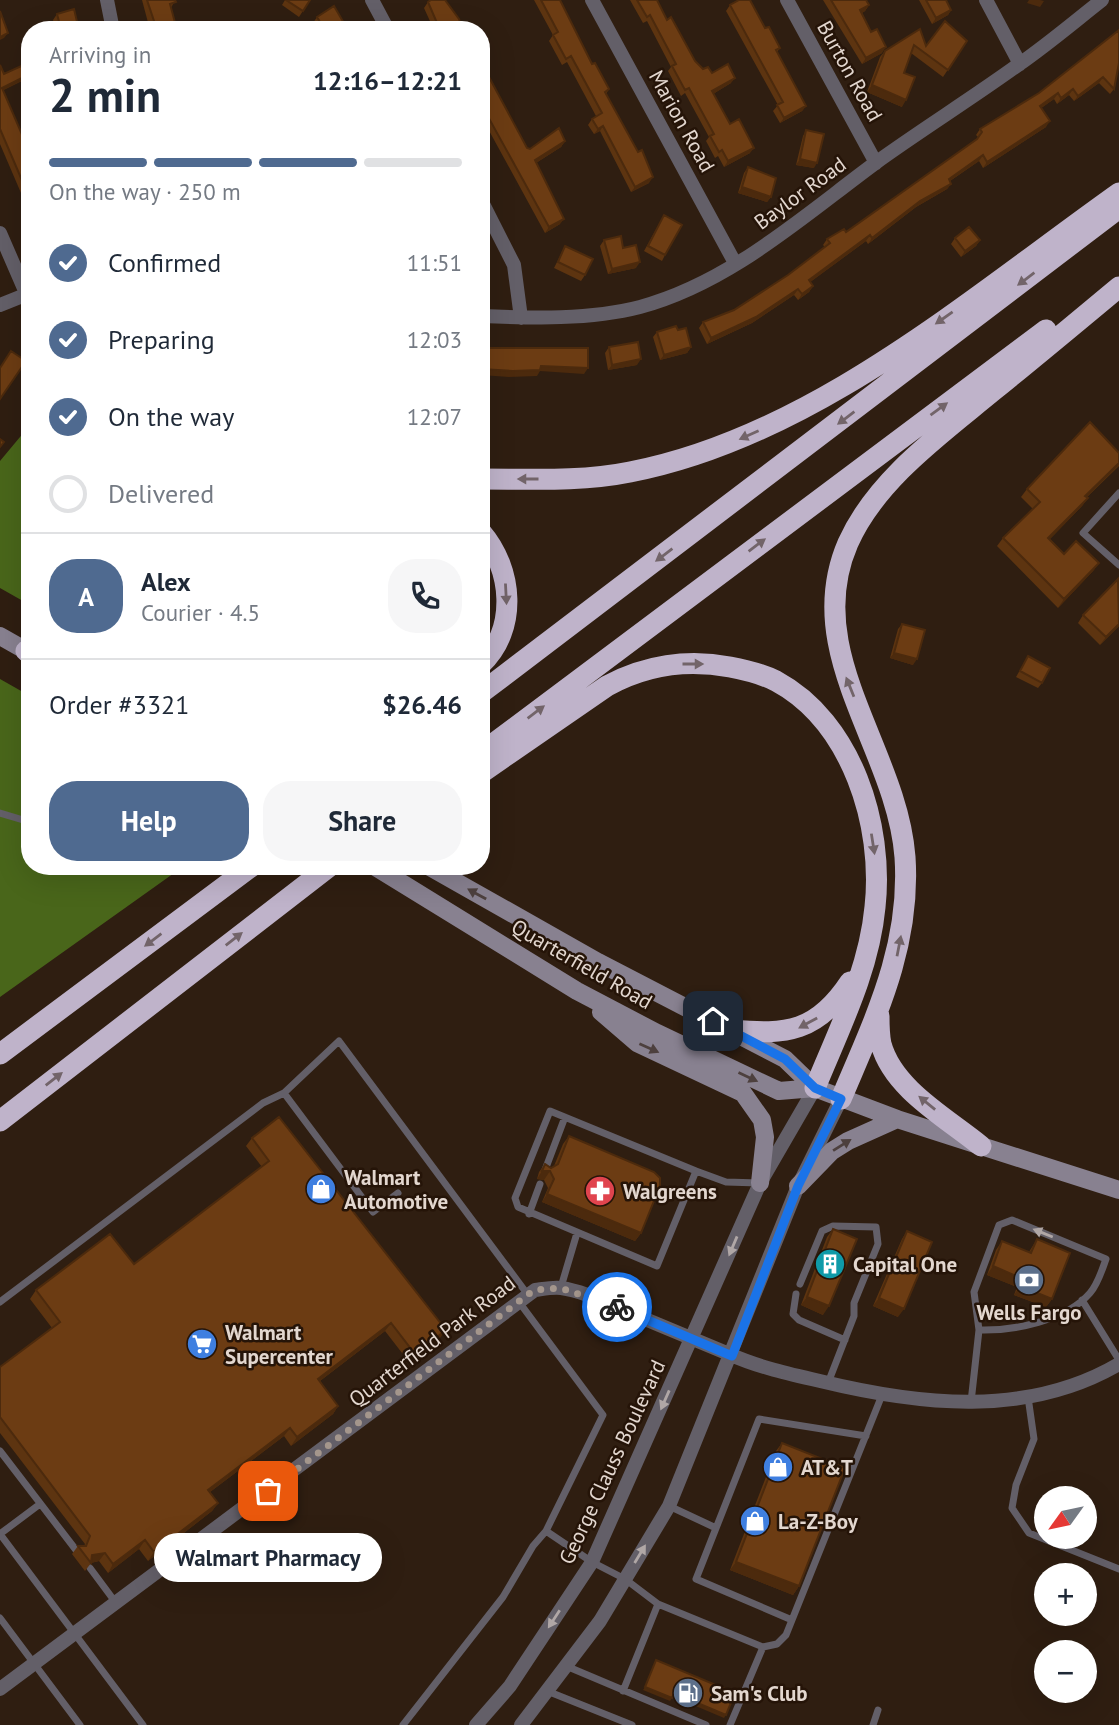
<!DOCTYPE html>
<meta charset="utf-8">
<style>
body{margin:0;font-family:"PT Sans",sans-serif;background:#f6f6f7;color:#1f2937;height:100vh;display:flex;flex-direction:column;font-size:26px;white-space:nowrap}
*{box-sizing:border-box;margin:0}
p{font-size:23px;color:#747a83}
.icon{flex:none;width:38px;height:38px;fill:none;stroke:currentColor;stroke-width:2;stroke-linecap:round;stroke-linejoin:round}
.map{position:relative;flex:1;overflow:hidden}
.panel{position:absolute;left:21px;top:21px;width:469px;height:854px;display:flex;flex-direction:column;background:#fff;border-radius:28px;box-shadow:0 7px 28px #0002}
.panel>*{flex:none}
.needle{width:46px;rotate:237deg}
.tools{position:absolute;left:1034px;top:1486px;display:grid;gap:14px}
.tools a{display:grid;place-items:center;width:63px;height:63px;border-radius:50%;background:#fff;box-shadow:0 7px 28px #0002;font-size:35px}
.pin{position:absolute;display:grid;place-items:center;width:60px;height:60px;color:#fff;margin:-30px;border-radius:14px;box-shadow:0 4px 10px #0006}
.courier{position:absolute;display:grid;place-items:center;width:70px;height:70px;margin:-35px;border:5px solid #1a73e8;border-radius:50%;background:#fff;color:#222;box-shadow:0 2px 9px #0007}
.bubble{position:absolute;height:49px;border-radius:24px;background:#fff;box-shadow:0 7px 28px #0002;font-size:23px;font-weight:700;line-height:49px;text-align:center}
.head em{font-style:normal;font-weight:700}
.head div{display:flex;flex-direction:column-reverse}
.head{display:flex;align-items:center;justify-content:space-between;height:119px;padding:0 28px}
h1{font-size:46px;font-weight:700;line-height:52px}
.bar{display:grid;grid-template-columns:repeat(4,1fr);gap:10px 7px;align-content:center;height:84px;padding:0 28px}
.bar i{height:9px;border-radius:5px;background:#e0e1e3}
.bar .active{background:#4f6a90}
.bar p{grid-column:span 4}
.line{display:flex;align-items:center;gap:18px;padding:0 28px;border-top:2px solid #e0e1e3}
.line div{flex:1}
.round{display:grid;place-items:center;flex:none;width:74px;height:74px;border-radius:28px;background:#f6f6f7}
ol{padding:0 28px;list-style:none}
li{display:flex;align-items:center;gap:21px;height:77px}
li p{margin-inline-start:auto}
li .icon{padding:7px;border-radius:50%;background:#4f6a90;color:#fff;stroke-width:4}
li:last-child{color:#747a83}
li i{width:38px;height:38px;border:4px solid #e0e1e3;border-radius:50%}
.primary-button{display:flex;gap:14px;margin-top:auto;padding:14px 28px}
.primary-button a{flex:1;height:80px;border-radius:28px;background:#4f6a90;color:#fff;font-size:28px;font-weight:700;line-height:80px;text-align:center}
.primary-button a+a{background:#f6f6f7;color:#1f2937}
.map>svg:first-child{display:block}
.forest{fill:#49661a}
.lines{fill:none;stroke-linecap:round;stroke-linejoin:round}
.lane{stroke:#635f68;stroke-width:7}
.street{stroke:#635f68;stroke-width:14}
.secondary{stroke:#888190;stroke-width:18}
.highway{stroke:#bfb3ca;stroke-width:21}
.wall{fill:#5d3410}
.shaded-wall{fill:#4c2a0d}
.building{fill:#6c3c13;stroke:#4c2a0d;stroke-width:2}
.oneway{fill:#726469}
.oneway2{fill:#4d403e}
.oneway3{fill:#b0a7a6}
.done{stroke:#a4968c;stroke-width:7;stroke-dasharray:0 12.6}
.route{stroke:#1a73e8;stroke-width:9}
.labels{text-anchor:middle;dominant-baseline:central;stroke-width:5;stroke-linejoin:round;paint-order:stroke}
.street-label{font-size:21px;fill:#e3d7cf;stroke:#251408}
.poi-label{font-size:21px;font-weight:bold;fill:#e3d7cf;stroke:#251408;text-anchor:start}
</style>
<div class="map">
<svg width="1119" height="1725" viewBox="0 0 1119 1725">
<rect width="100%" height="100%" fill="#2f1e11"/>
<path class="forest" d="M30,425V605L0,588V461Z
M0,679L30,696V866H184L0,997Z"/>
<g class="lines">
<path class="lane" d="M1119,493L1083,533L1119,565
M0,813L30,822
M284,1093L373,1212L398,1193
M550,1111L696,1171L657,1266L518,1207L515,1198Z
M545,1170L565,1117
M696,1171L726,1182L759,1183
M529,1214L540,1184
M800,1284L822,1231L833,1226L876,1227L878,1244L854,1303V1316L828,1383
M561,1287L577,1233
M796,1294L793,1314L799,1320L845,1340
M1082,1300L1119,1360
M0,1302L263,1103L284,1093L339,1041L528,1295
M1028,1397L1034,1439L1016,1485L1012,1508L1029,1533L1119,1569
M971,1402L979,1330L974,1292L999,1225L1012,1220L1106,1259C1102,1270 1098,1284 1090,1293C1066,1321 1013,1331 979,1330
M0,1451L76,1550
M669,1506L716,1528
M546,1531L592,1562L625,1579L658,1604L763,1647L730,1725
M0,1534L143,1725
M0,1534L40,1504
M90,1568L116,1603
M0,1618L80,1725
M792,1620L696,1579L759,1419L866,1436
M763,1647L777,1644L786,1635L882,1395
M566,1666L706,1725
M547,1691L632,1725
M623,1691L658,1604
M403,1725L503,1597L533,1546L546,1531L603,1415L519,1302
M873,1725L878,1710"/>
<path class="street" d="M107,0L113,30
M372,0L388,30
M592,0L735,263
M787,0L876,163
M986,0L1020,64
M481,200L514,265L521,318
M0,233L26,293
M0,305L30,293
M481,316C532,318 590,320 640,307C729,283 801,218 874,164C921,130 971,99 1018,65C1047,45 1074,22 1102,0
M0,1689L535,1290C543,1289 553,1287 561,1288C582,1291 602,1301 621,1309C657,1324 693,1339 729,1354C758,1367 789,1374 820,1381C919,1405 1027,1418 1119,1364
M476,1725L510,1686L592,1562L760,1183L815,1088
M521,1725L600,1621L669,1506L798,1186L841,1099"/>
<path class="secondary" d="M0,636L30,653
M374,866L577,991L657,1033L779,1091L815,1088
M428,866L598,962L785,1059L815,1088L897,1119L1119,1190
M601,1012L637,1043L743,1093L762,1120L765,1137L760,1183
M798,1186L832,1151L848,1141L897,1119"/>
<path class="highway" d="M481,479C530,479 581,482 630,472C812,437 971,298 1119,193
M481,532C513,569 518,629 481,664
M26,651L30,650
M481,693L1119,208
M481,753L1046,330
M481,773L607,686C645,665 688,659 730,667C746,670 762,674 776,681C852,722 884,825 875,907C869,971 839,1029 815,1088
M879,1016C879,1025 879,1035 881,1044C893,1089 947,1118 981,1146
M732,1030C787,1035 817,1032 850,982
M0,1054L252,866
M841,1099C875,1018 911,947 905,857C897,749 800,653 848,543C876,480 941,434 993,391C1035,357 1077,322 1119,287
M0,1121L330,866"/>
</g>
<path class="wall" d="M142,0H175L171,8L177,30H150Z
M285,0H310L299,17L282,5Z
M534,0H560L592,64L609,89L606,94L649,183L631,192L600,131L594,134L588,125L592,119L596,116L567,62L562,65L549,41L553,35Z
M630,0H657L667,20L695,61L703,69L731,83L713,94L730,124L750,153L724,167L718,156L715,158L706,141L709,137L685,93L681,96L668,71L671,67L647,21L643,23Z
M823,0H866L869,5L865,11L862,13L882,53L862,64Z
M919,0H946L951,10L948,15L932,24Z
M428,2L463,30H434L424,8Z
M730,5L765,28L780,48L777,52L806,106L802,111L780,123L773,111L778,105L726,11Z
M57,14L79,30H56L53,20Z
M317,17L348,30H317L313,23Z
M920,29L926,46L967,41L943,77L911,53L904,73L902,107L867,92L880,57L885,51Z
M1119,30V66L1114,89L1110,94L1099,83L1074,101L1069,95L1057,104L1054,99L1041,108L1046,127L983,168L979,161L950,181L951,184L947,189L916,207L868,244L866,241L810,282L813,286L809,292L798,300L794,295L752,323L707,344L699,328L703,322L734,310L788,275L825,247L823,245L827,239L846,232L977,139L978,137L976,135L980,129L1039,93Z
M0,65L4,74L30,77L3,90L30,153V214L0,144Z
M481,81L527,148L530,149L565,141L561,147L536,163L560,224L545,233L481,116Z
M806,130L814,168L796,165L803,136Z
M748,167L771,197L767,202L738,193L744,173Z
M664,215L665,255L662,261L644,251Z
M955,238L980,240L976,246L961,257L951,244Z
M604,240L623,248L636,268L608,274L600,246Z
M565,246L585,275L581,281L554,268Z
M30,330V350H28Z
M678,330L691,347L687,353L660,360L653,337L657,332Z
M609,347L637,365L608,370L605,353Z
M1119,453V466L1087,497L1088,498L1082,506L1050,539L1064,554L1099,563L1093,571L1058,608L997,546L1003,538L1033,509L1021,497L1027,489Z
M1119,579V626L1100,645L1078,623L1083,615Z
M902,624L913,665L890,658L898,629Z
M1028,656L1042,683L1038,688L1016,677Z
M569,1136L641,1233L635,1241L542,1202L548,1188L544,1180L537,1179L539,1172L545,1164L551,1168L554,1166L563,1144Z
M252,1138L440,1338L409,1362L385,1331L320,1381L338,1406L333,1414L291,1446L284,1436L210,1492L218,1503L212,1511L148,1561L139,1549L108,1573L99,1561L91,1563L85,1571L72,1554L78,1546H84L85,1544L0,1433V1367L52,1328L30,1299L36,1290L134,1264L262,1167L246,1146Z
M833,1229L823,1315L801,1305L827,1237Z
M907,1231L898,1317L873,1306L902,1239Z
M1037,1239L1052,1299L1046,1307L1014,1295L1017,1287L987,1275L996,1250L1002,1241L1029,1252Z
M782,1443L799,1586L793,1595L730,1570L776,1451Z"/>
<path class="shaded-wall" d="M1029,0H1040L1044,1L1040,7L1027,3Z
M869,5L865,11L856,16L860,10Z
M951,10L948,15L932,24L936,18Z
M8,33L4,38L0,40V37Z
M886,47L882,53L862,64L866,58Z
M30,74V77L0,92L2,88Z
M1103,77L1099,83L1074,101L1078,96Z
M735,78L731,83L708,97L712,91Z
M872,85L906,100L902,107L867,92Z
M1073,89L1069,95L1057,104L1061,98Z
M1058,93L1054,99L1036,112L1040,106Z
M806,106L802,111L780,123L784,118Z
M1050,121L1046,127L983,168L987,162Z
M603,126L600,131L594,134L598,129Z
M565,141L561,147L531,166L535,160Z
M754,148L750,153L724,167L728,161Z
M983,155L979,161L944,185L949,179Z
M800,159L817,163L814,168L796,165Z
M653,177L649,183L631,192L635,187Z
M951,184L947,189L916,207L868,244L872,238L920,201Z
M742,187L771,197L767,202L738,193Z
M564,219L560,224L545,233L549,227Z
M870,235L866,241L805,286L809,280Z
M980,240L976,246L961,257L965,251Z
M640,262L636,268L608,274L612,269Z
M813,286L809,292L798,300L802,294Z
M798,289L794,295L752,323L707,344L711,338Z
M691,347L687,353L660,360L664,355Z
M641,359L637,365L608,370L612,365Z
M541,366L588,368L584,374L540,371L537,376L509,377L481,375V369Z
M1119,463L1118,466L1080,504L1085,496Z
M1088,498L1082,506L1043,546L1048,538Z
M1099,563L1093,571L1058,608L1064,599Z
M1119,624V626L1100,645L1106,637Z
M894,653L917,659L913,665L890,658Z
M542,1171H550L544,1180L537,1179Z
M547,1194L641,1233L635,1241L542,1202Z
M993,1266L1023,1279L1017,1287L987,1275Z
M1020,1286L1052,1299L1046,1307L1014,1295Z
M807,1297L829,1306L823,1315L801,1305Z
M879,1298L904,1309L898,1317L873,1306Z
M391,1323L385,1331L312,1387L318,1379Z
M446,1330L440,1338L409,1362L415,1354Z
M338,1406L333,1414L291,1446L297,1437Z
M290,1428L284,1436L202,1498L208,1490Z
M218,1503L212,1511L148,1561L154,1552Z
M145,1540L139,1549L108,1573L113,1564Z
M105,1553L99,1561L90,1563L92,1555Z
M736,1562L799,1586L793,1595L730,1570Z
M645,1687L672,1698L670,1701L643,1690Z
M674,1693L726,1715L724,1718L672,1696Z"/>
<path class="building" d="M147,0H175L176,2L170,4L177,30H157Z
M286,0H310L303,11Z
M431,0H445L459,19L463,30H440L428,2Z
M541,0H560L592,64L595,63L609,89L605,92L638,152L642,150L653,177L635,187L603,126L598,129L592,119L602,113L571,56L566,59L553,35L558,32Z
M637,0H657L667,20L671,17L695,61L703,69L708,67L712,73L728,64L735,78L712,91L730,124L739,119L754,148L728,161L722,150L719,152L710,136L714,134L689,88L685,90L672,66L676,64L650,15L647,17Z
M739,0H750L765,28L769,27L780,48L776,50L806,106L784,118L777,105L783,102L730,5Z
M831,0H866L869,5L860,10L871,32L877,29L886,47L866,58Z
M926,0H946L951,10L936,18Z
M334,6L348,30H325L317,17Z
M74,9L79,30H59L61,29L57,14Z
M0,11L8,33L0,37Z
M945,21L967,41L948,70L914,45L904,73L915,77L906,100L872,85L885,51L920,29L926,46Z
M1119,30V63L1114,89L1103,77L1078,96L1073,89L1061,98L1058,93L1040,106L1050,121L987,162L983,155L949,179L951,184L920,201L872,238L870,235L809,280L813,286L802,294L798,289L756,317L711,338L703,322L734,310L788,275L830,243L827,239L844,229L846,232L977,139L982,132L980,129L1039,93Z
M30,62V74L2,88L30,153V199L0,129V65L4,74Z
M489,77L527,148L530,149L559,128L565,141L535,160L564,219L549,227L481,104V81Z
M806,130L824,134L817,163L800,159Z
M748,167L776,178L771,197L742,187Z
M664,215L682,225L665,255L648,246Z
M969,227L980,240L965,251L955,238Z
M621,236L623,248L636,245L640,262L612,269L604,240Z
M565,246L593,259L585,275L558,262Z
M676,326L678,330L686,328L691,347L664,355L657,332Z
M638,342L641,359L612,365L609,347Z
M481,348H588V368L541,366L540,370L513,371L481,369Z
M11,351L26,361L0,399V368Z
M1090,422L1119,453V463L1085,496L1088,498L1048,538L1064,554L1076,541L1099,563L1064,599L1003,538L1040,502L1027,489Z
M0,439L4,442L0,447Z
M1118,579L1119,624L1106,637L1083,615Z
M902,624L925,630L917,659L894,653Z
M1028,656L1050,668L1042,683L1020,671Z
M279,1117L446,1330L415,1354L391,1323L318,1379L338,1406L297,1437L290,1428L208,1490L218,1503L154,1552L145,1540L113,1564L105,1553L92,1555L91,1563L78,1546H86L90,1536L0,1417V1367L60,1322L36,1290L110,1234L134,1264L269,1161L252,1138Z
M569,1136L654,1172L660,1178V1186L641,1233L547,1194L554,1179L550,1171H542L545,1164L551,1168L558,1164Z
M833,1229L857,1239L829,1306L807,1297Z
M907,1231L932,1242L904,1309L879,1298Z
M1037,1239L1070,1253L1052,1299L1020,1286L1023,1279L993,1266L1002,1241L1031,1253Z
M782,1443L845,1468L799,1586L736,1562Z
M656,1660L735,1693L726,1715L674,1693L672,1698L645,1687Z"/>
<defs><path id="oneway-solid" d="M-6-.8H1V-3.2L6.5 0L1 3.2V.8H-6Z" transform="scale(1.75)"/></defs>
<g class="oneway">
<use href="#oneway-solid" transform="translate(1026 279) rotate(143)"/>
<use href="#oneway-solid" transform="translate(944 318) rotate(145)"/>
<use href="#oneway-solid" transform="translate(939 409) rotate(-36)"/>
<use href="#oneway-solid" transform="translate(846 418) rotate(143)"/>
<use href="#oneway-solid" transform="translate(749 435) rotate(156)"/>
<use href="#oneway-solid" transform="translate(528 479) rotate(-180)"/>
<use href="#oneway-solid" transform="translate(757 545) rotate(-37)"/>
<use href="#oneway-solid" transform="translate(664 555) rotate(143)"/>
<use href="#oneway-solid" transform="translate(506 594) rotate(87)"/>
<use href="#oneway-solid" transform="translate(693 664)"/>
<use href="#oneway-solid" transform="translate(850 687) rotate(-112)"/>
<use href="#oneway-solid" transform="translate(536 712) rotate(-37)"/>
<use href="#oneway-solid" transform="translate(873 844) rotate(81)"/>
<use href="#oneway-solid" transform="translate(234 939) rotate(-38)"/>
<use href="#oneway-solid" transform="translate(153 940) rotate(143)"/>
<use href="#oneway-solid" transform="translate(899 946) rotate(-79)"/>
<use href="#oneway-solid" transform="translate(808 1023) rotate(151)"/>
<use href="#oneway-solid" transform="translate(54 1079) rotate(-38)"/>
<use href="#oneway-solid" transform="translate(927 1103) rotate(-141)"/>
</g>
<g class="oneway2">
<use href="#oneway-solid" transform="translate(477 894) rotate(-151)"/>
<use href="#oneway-solid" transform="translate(649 1048) rotate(24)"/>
<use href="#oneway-solid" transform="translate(748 1077) rotate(25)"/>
<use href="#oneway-solid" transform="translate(842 1145) rotate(-32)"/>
</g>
<g class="oneway3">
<use href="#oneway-solid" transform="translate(1043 1233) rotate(-158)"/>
<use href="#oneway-solid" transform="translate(733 1246) rotate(113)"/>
<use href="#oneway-solid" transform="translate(665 1400) rotate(114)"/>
<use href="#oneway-solid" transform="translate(640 1554) rotate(-59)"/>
<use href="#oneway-solid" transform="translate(554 1619) rotate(123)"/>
</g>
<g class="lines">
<path class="done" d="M268,1491L534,1290L560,1288L617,1307"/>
<path class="route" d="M617,1307L732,1356L798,1186L841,1099L815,1088L785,1059L713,1021"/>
</g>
<defs>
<g id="shop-disc" transform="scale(1.575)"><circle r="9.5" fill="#3f7fe0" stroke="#251408"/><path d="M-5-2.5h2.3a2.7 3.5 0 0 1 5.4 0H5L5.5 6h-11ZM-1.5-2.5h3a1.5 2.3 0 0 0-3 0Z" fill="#fff"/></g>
<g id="pharmacy-disc" transform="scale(1.575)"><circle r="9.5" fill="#e0444e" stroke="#251408"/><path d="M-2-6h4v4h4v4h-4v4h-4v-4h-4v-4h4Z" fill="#fff"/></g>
<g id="building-disc" transform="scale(1.575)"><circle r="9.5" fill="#0f9aa8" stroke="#251408"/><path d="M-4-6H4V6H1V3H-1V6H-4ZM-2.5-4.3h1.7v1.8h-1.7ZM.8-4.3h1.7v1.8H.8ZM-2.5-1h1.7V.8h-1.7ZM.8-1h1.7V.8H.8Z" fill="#fff"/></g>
<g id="bank-disc" transform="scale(1.575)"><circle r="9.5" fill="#5c6f8a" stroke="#251408"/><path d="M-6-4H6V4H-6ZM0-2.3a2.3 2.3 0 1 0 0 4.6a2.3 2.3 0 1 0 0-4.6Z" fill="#fff"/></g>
<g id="supermarket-disc" transform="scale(1.575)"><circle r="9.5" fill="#3f7fe0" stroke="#251408"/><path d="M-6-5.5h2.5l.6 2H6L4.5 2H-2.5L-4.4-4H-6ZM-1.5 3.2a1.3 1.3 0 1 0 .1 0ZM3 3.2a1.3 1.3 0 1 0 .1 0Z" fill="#fff"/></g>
<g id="fuel-disc" transform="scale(1.575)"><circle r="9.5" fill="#5c6f8a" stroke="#251408"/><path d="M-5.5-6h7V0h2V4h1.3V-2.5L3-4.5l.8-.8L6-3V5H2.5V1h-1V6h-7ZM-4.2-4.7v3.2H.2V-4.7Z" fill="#fff"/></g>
</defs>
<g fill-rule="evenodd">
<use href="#shop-disc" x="321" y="1189"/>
<use href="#pharmacy-disc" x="600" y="1191"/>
<use href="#building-disc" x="830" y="1264"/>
<use href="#bank-disc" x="1029" y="1280"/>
<use href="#supermarket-disc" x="202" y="1344"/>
<use href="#shop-disc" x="778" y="1467"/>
<use href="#shop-disc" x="755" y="1521"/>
<use href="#fuel-disc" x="688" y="1693"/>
</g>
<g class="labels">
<g class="street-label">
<text transform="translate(850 71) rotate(61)">Burton Road</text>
<text transform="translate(682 121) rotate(61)">Marion Road</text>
<text transform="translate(800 193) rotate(-36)">Baylor Road</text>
<text transform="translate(582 964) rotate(30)">Quarterfield Road</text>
<text transform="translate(432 1341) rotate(-37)">Quarterfield Park Road</text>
<text transform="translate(612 1462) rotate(-65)">George Clauss Boulevard</text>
</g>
<g class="poi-label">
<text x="344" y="1177">Walmart<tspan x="344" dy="24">Automotive</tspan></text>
<text x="623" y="1191">Walgreens</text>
<text x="853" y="1264">Capital One</text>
<text x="1029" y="1312" text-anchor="middle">Wells Fargo</text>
<text x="225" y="1332">Walmart<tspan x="225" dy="24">Supercenter</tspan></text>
<text x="801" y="1467">AT&amp;T</text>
<text x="778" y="1521">La-Z-Boy</text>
<text x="711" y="1693">Sam's Club</text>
</g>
</g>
</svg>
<div class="tools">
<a><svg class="needle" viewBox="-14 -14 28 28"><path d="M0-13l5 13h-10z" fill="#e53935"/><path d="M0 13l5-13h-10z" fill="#747a83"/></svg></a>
<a>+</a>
<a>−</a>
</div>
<div class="pin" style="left:268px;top:1491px;background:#ea580c"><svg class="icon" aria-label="bag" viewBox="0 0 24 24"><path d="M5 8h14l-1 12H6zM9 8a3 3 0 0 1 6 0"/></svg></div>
<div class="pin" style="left:713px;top:1021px;background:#1f2937"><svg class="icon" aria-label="home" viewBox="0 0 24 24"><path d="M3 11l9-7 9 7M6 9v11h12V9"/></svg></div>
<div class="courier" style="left:617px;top:1307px"><svg class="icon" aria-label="bike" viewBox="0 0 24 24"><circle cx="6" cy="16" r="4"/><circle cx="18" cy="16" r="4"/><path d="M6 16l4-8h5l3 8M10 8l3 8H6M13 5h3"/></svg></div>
<div class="bubble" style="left:154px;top:1533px;width:228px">Walmart Pharmacy</div>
<section class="panel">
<div class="head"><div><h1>2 min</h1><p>Arriving in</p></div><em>12:16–12:21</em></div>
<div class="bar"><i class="active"></i><i class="active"></i><i class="active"></i><i></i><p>On the way · 250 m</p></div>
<ol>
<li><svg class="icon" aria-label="check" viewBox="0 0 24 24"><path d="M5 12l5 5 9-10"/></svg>Confirmed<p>11:51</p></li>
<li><svg class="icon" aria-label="check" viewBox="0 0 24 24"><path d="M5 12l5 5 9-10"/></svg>Preparing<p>12:03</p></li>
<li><svg class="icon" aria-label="check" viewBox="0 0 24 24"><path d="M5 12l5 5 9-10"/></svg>On the way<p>12:07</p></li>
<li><i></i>Delivered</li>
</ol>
<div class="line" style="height:126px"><b class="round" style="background:#4f6a90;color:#fff">A</b><div><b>Alex</b><p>Courier · 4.5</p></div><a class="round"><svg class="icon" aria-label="phone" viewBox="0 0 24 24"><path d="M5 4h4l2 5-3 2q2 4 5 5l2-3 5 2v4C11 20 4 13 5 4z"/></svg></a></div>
<div class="line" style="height:91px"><div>Order #3321</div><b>$26.46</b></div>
<div class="primary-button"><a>Help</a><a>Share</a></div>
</section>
</div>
